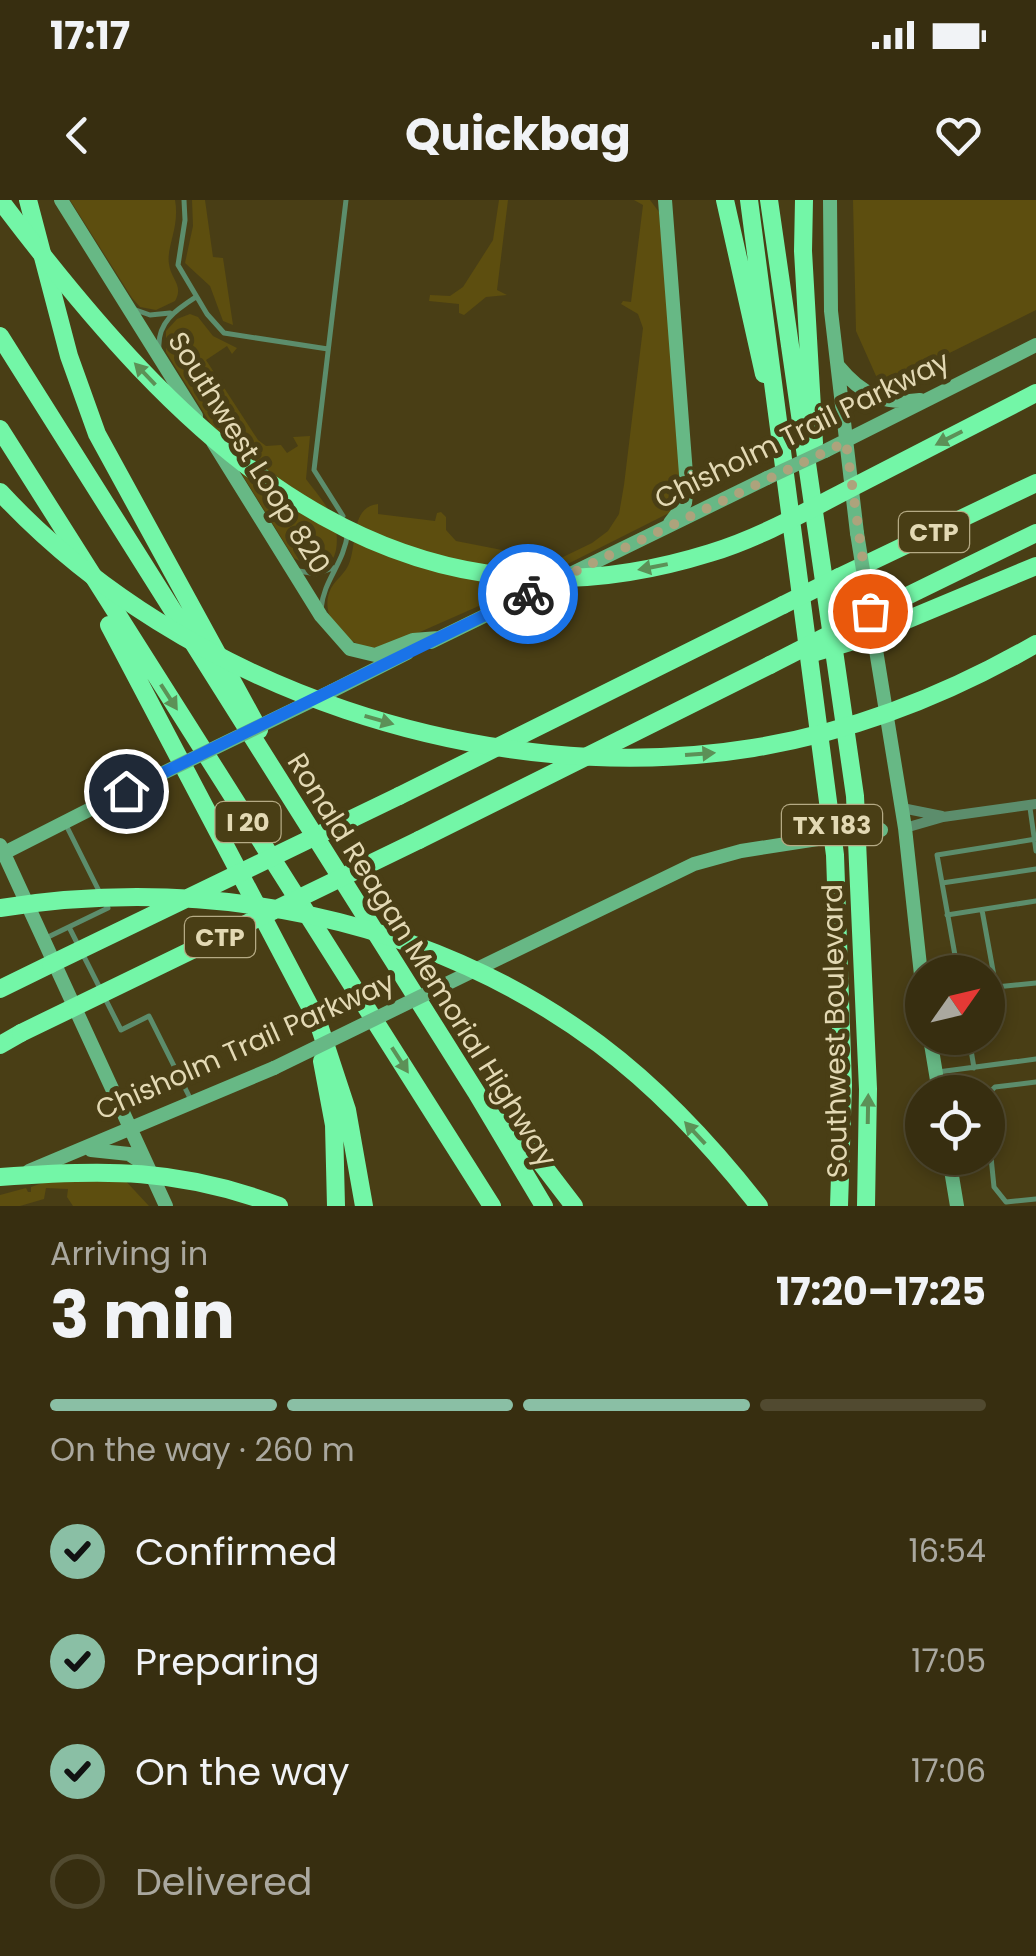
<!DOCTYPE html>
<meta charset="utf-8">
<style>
body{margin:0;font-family:Poppins,sans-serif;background:#3e3619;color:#f1f3f6;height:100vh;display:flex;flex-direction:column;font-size:38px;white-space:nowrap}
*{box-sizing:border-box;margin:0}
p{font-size:32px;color:#aaa89f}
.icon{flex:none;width:55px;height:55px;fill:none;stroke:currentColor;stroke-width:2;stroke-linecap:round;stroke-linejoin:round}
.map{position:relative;height:1006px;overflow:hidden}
.side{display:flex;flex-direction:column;background:#372e10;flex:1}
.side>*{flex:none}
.needle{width:65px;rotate:56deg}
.tools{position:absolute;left:905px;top:755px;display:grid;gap:20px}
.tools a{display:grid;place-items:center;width:100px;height:100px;border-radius:50%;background:#372e10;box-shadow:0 5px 15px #0003,0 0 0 2px #514a30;font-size:50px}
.pin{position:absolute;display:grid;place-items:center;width:85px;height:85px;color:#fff;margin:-42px;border:5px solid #fff;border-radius:50%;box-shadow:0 2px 10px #0007}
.courier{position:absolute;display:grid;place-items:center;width:100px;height:100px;margin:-50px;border:8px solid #1a73e8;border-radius:50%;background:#fff;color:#222;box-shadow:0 2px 12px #0007}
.overview em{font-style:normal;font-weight:700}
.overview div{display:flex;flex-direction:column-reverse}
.overview{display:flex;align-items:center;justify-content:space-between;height:170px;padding:0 50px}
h1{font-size:65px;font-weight:700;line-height:75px}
.bar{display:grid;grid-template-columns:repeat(4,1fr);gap:15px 10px;align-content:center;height:120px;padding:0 50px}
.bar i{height:12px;border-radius:8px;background:#514a30}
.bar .on{background:#8abfa5}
.bar p{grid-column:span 4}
ol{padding:0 50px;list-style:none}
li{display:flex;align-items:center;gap:30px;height:110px}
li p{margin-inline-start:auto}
li .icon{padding:10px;border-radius:50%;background:#8abfa5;color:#111;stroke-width:4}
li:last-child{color:#aaa89f}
li i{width:55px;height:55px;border:5px solid #514a30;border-radius:50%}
.status{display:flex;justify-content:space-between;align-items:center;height:70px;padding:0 50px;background:#372e10;direction:ltr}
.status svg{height:28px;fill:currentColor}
header{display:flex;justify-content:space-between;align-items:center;height:130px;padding:0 50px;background:#372e10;font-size:45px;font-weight:700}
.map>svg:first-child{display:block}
.green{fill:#5d4e0f}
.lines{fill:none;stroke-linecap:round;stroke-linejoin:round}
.service{stroke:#5c8d6c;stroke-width:5}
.minor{stroke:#5c8d6c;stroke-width:10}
.secondary{stroke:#67b885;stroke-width:14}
.motorway{stroke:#73f6a7;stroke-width:18}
.secondary-bridge{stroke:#67b885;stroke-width:14}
.motorway-bridge{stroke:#73f6a7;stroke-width:18}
.oneway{fill:#5c9157}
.done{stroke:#ada37c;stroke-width:10;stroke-dasharray:0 18}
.route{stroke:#1a73e8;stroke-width:12}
.labels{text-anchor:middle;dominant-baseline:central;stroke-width:10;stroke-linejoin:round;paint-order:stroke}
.shield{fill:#493e15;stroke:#b5aa84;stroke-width:2.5}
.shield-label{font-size:25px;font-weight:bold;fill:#e3d9b4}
.street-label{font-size:28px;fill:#e3d9b4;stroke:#493e15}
</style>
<div class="status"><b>17:17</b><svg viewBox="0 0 49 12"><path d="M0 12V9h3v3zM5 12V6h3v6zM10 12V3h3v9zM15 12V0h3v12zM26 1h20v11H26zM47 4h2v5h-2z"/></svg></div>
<header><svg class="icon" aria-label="back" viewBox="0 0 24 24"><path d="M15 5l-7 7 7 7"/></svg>Quickbag<svg class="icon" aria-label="heart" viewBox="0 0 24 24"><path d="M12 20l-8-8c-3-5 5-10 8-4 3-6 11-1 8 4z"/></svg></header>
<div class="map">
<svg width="1036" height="1006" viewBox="0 0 1036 1006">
<rect width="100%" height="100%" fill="#493e15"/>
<path class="green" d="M70,0H175C180,27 166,47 169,64C171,80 184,85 175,101L156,110L140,107L132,98Z
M192,0H205L213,57L223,58L233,125L223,121L210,86L185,63L193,26Z
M499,0H508L497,90L507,95L486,97L464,115L459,113V104L429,101L430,95L450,96L463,87L493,40Z
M634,0H650L659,12L683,285L680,300L673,311L524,386L386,447C357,454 319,425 329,393C333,380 346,375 350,361C357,341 351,307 378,304V314L435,321L437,313L441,312L446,317V330L456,341L502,350L563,357L592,343L608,331L619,314L624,285L643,128L638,114L621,104L623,101L631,102L643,5Z
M853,0H1036V110L881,187L856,131Z
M190,114L198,117L213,136L237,148L232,154L227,146L206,160L258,240L266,246L281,245L287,253L298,246L293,237L310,236L306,279C324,303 341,319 336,350C333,363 327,367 313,368L294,358L166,152V131L177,119Z
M63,976L122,977L149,1006H73L67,997L68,989L46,988L44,999L20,1006H0V995L26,988L28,992H31V987Z"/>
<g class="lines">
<path class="service" d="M184,0L185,20L178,65L207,114L224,133L328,149
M133,109L150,115L170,113
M159,149C157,122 176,110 196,97
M343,316L314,270L346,0
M299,371L316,374L336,367
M321,409C324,378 344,365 348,331
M1030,608L1036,651
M65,623L100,693
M942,683L1036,669
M982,710L996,787L988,789
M947,715L1036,701
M69,727L121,830L149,816L191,900
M46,738L108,708L105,703
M958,772L937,655L1036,639
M996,787L1036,783
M969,838L974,868
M938,872L1036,859
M988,894L995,887L1036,882
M988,927L994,987L1006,1002L1036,999"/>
<path class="minor" d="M902,608L942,616
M905,628L943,617L1036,604"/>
<path class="secondary" d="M61,0L196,216
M665,0L687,287L685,303L670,323
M830,0L831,111L857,333
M839,167C861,194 884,205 920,200
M213,242L321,416L350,449L375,455L413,440L439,438
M825,251L1036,145
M431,442L767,278
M876,450L905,628L922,784
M332,491L407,453
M0,645L166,1006
M0,655L126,591
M477,769L694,664L741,651L824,638
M930,838L939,892
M91,950L129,954L146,965
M949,958L957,1006
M29,971L274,868"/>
<path class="motorway" d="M28,0L69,156L97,234L259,530
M725,0L764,174
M749,0L835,655L843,885L839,1006
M769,0L855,596L868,889L866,1006
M804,0L803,51L814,243
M0,136L476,892L544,1006
M0,229L492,1006
M839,377L1036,283
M858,420L1036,333
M109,425L318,822L347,910L364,1006
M861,439L1036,366
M399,596L783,405
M419,640L770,465
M0,789L51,764
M0,845L21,833
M322,861L334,925L336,1006
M489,901L499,908L574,1006"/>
<path class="secondary-bridge" d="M767,278L825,251
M857,333L876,450
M126,591L332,491
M824,638L881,630
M274,868L477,769"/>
<path class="motorway-bridge" d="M0,0C178,236 386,454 710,353C763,337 812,308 861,283C919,253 978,223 1036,193
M0,292C183,489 488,591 753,548C853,532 949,494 1036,444
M783,405L839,377
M809,454L860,439
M770,465L858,420
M0,708C208,675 428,717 599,844C659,889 713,947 759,1006
M51,764L399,596
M21,833L419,640
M0,977C104,969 180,968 279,1006"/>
</g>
<defs><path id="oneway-solid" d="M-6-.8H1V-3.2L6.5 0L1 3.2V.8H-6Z" transform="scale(2.5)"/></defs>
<g class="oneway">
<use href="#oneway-solid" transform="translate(145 174) rotate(-134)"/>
<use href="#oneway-solid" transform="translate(949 238) rotate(153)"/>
<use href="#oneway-solid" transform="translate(653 367) rotate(169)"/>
<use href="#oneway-solid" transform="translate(169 497) rotate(57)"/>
<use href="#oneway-solid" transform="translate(379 520) rotate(16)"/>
<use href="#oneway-solid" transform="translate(700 554) rotate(-4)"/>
<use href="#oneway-solid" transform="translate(400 860) rotate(57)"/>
<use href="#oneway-solid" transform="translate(868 909) rotate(-89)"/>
<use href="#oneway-solid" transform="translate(695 933) rotate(-133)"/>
</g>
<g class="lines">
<path class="done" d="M528,394L846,242L870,411"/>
<path class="route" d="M126,591L528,394"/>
</g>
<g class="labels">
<g class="shield">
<rect x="899" y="312" width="70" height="40" rx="8"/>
<rect x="215.5" y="602" width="65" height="40" rx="8"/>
<rect x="782" y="605" width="100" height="40" rx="8"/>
<rect x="185" y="717" width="70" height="40" rx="8"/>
</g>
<g class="shield-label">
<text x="934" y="332">CTP</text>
<text x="248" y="622">I 20</text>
<text x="832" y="625">TX 183</text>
<text x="220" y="737">CTP</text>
</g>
<g class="street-label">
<text transform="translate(802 230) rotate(-26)">Chisholm Trail Parkway</text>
<text transform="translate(249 253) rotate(58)">Southwest Loop 820</text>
<text transform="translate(422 760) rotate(58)">Ronald Reagan Memorial Highway</text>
<text transform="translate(835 831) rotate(-91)">Southwest Boulevard</text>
<text transform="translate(245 846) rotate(-24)">Chisholm Trail Parkway</text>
</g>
</g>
</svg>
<div class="tools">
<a><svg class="needle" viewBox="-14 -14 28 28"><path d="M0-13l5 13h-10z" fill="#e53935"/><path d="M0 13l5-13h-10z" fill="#aaa89f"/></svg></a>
<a><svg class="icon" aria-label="locate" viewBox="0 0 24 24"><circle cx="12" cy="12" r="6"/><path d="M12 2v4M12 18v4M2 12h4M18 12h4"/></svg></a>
</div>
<div class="pin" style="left:870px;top:411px;background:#ea580c"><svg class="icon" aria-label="bag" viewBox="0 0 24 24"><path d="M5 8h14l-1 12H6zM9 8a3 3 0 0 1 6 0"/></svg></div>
<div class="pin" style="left:126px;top:591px;background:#1f2937"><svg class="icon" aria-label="home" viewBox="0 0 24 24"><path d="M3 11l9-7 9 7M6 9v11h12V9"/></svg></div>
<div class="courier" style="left:528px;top:394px"><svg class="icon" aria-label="bike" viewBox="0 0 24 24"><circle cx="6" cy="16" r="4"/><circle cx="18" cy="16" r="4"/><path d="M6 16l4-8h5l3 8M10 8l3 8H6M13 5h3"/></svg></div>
</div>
<section class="side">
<div class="overview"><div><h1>3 min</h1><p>Arriving in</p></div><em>17:20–17:25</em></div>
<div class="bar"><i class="on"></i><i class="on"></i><i class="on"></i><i></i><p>On the way · 260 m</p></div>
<ol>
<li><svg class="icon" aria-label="check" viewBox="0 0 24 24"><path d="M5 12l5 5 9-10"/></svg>Confirmed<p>16:54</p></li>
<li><svg class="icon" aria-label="check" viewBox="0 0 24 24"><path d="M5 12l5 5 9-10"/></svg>Preparing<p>17:05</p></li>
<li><svg class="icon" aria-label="check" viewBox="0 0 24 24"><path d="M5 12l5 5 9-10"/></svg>On the way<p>17:06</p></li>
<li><i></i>Delivered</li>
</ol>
</section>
